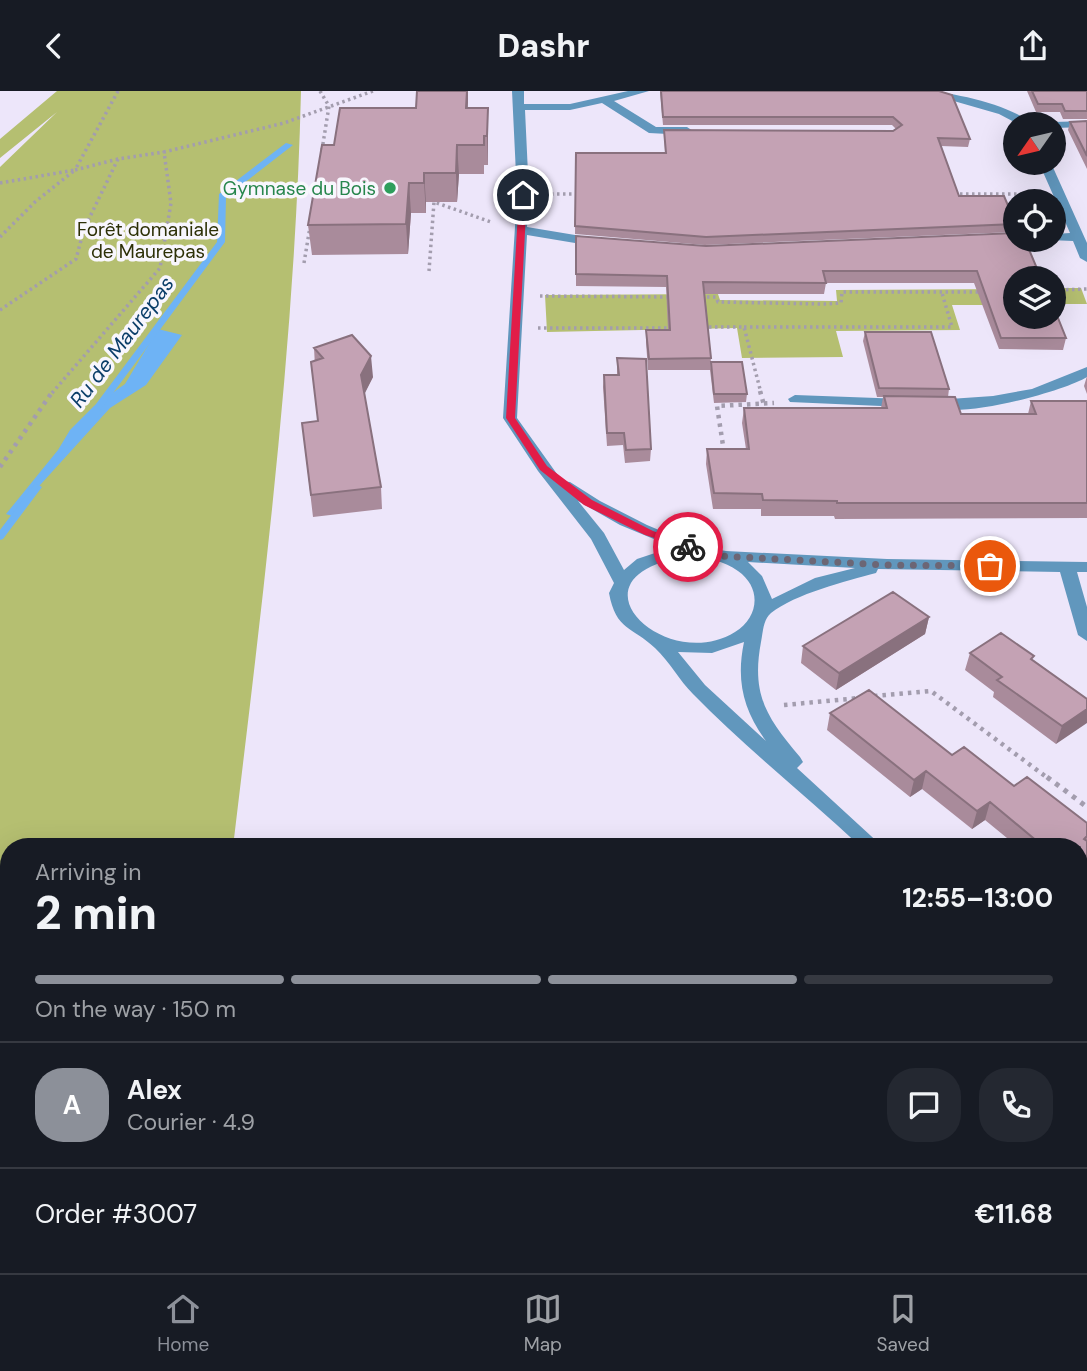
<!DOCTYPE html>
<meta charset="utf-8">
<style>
body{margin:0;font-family:"DM Sans",sans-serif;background:#242831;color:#f1f3f6;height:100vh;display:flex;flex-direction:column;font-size:26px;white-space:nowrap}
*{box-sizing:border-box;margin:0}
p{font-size:23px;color:#9ea1a6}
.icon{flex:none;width:38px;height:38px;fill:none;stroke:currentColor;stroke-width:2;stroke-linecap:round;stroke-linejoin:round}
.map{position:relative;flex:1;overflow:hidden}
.sheet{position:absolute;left:0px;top:747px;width:1088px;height:436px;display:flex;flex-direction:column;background:#171b24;border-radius:28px 28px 0 0;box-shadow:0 7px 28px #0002}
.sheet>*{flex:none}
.needle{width:46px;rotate:236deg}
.fabs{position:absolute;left:1003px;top:21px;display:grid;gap:14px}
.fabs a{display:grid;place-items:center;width:63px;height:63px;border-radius:50%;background:#171b24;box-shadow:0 7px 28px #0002;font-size:35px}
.pin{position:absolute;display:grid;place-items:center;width:60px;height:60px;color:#fff;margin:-30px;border:4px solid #fff;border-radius:50%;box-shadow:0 2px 7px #0007}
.courier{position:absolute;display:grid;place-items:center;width:70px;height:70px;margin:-35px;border:5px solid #e11d48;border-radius:50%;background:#fff;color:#222;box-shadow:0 2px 9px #0007}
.overview em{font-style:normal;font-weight:800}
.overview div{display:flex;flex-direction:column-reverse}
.overview{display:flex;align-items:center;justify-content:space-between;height:119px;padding:0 35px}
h1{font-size:46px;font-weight:800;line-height:52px}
.bar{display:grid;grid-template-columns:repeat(4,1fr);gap:10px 7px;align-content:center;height:84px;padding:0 35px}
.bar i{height:9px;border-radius:5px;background:#363941}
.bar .selected{background:#8c9099}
.bar p{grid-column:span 4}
.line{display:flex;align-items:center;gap:18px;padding:0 35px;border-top:2px solid #363941}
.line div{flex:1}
.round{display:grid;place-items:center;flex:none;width:74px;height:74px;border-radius:28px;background:#242831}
header{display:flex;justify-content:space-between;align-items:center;height:91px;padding:0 35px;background:#171b24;font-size:32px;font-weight:800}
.dock{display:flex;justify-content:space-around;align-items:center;height:98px;border-top:2px solid #363941;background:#171b24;font-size:19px;color:#9ea1a6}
.dock a{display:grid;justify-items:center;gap:4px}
.dock .selected{color:#8c9099}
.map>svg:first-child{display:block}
.green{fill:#b5bf71}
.water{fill:#6eb3f5}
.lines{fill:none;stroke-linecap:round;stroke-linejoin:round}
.stream{fill:#6eb3f5;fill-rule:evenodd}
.path-far2{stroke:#a39dae;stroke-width:3.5;stroke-dasharray:2.5 3.5;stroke-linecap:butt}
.path-far1{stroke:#a39dae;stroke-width:4.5;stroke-dasharray:3.5 5;stroke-linecap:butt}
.path{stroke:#a39dae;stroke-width:5;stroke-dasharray:4.5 6;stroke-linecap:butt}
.minor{fill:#6197bd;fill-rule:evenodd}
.wall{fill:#a98b9b}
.shaded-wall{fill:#89717e}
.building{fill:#c4a2b4;stroke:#89717e;stroke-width:2}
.route{fill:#e11d48}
.done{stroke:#6c6675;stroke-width:7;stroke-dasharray:0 12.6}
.leisure-dot{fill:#2e9e5b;stroke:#f8f6fd;stroke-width:2.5}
.labels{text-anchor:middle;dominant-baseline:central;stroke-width:7;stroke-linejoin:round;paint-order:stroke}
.far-leisure-label{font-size:19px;fill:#27864d;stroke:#f8f6fd;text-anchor:end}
.far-park-label{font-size:19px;fill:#2d3007;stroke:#f8f6fd}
.far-water-label{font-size:21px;font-style:italic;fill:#0b3e69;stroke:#f8f6fd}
</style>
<header><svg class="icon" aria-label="back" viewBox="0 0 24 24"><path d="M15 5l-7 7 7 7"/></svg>Dashr<svg class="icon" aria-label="share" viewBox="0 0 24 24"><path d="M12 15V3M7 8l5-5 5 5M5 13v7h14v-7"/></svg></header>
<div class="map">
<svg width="1087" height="1182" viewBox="0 0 1087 1182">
<rect width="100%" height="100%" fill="#ede6fa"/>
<path class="green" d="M57,0H301C295,253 263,505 233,756H9V1174H1080V1027L1087,1034V1182H0V76L57,21L0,67V48Z
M1054,197H1081L1087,213H1054Z
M1015,198V214H952L960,239L836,240L843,266L742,267L737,237L547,241L545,204L718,203L720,209L837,210L836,199Z"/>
<path class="water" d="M158,238L182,244L146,294L110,317L12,425L6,423L58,359L70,339L94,315L125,293Z"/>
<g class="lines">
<path class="stream" d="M286,52L293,54L226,106L225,151L99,321H93V317L217,151L219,103Z
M37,393L42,396L3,448L0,449V439L34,394Z"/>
<path class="path-far2" d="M118,0L75,79L118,68
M320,0L329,15L322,59
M0,92L75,79
M545,103H582
M954,103H1033
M0,146L35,111L75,79
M304,172L310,136
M429,180L434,111L491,131
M1054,199L1087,198
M540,205L671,206
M701,206H716L718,211L824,213L841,212L842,201H983
M0,219L76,168L84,138L118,68L164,61
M703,236H744L761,302
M744,236H952L942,202
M538,237H673
M52,302L160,177L171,112L164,61L284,32L373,0"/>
<path class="path-far1" d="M760,300L764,314
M724,361L717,315L774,312
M0,376L53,300
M874,605L931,600L1049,688
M784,614L859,607"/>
<path class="path" d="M1047,686L1087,716
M1080,1163L1087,1172"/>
<path class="minor" d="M512,0H524V13H570L628,0H649L614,10L656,36H687L693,40L687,44L649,42L602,12L570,19H525L529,104L527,136L599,148L605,152L599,156L527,144L517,327L562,390L570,391L600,410L647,434L697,455L726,460L887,468L1087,471V481H1077L1087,516V550L1078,544L1060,481L878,478L876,482C846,490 795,503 771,522C763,529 763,541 761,551C751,604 767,627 800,666L803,671L797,677L883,756H861C805,704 746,657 693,603C679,589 670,571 655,557C632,535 616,540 609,502L614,492L591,448L538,380L503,327L517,104ZM578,410L620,434L673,456L637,468L624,479L604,442ZM692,465C709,467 724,470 738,480C762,497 759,526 735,541C664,585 558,482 692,465ZM748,471L855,477L815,487L772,508L762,485ZM744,551C736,589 743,619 766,650L705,594L678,561L712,562Z
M919,0C949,0 1010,13 1032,33H1018L999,23Z
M1087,30V36L1054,37V33H1049L1054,31Z
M1039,72H1051L1087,152V171L1080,167L1073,150L1049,149H1054V143L1070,142Z
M1087,276V286C1063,301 948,332 928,313L935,309L993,305L1032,298Z
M795,304L904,308L911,312L904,316L790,311L788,308Z
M1080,944L1087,946V969L1080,967Z"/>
</g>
<path class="wall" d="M660,0H939L970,48L968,56L941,55L959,105L1015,131L1014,141L705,154L575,143L576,62H665L664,39L893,40L896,38L892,34H663Z
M1027,0H1087V28H1063L1060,21H1036Z
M468,17L488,45V74H484V83H459L457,111H426V122H411L408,163L312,164L308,134L334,54Z
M1087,30V78L1068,39L1070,31Z
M1015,142L1066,247L1063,259L999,258L974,192H826L824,203H705L711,267L710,279H648L646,251V239H668L666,196L576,195V145L706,155Z
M865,241L949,298L948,306L961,323H1028L1031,310H1087V427L835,428L834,425H761V418H713L706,373L707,358H746L742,332L744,317H881L883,306H877L863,250Z
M314,257L373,286L364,303L381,396L382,418L313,426L302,332L318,330Z
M617,267L651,358L650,370L625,372L623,354L607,355L603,296L604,284H617Z
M711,271L747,303L746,311L714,312L710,279Z
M1087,285V303L1084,295Z
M929,526L925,543L836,599L801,572L803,555Z
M970,562L1033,569L1087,608L1056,653L993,606L994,601L965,579Z
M830,622L952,664L1087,732V813L1080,807V756H1018L985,729L972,738L922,698L910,706L827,639Z"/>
<path class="shaded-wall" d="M467,0H468V11L467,45Z
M488,17V74L487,45Z
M457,54L459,83L457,111L456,82Z
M424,82L426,111V122L424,92Z
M409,92L411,122L408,163L406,133Z
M371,265L373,286L363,306L361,284Z
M929,526L925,543L836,599L839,582Z
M1087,618V632L1056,653L1062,635Z
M926,680L922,698L910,706L914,689Z
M990,711L985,729L972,738L977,720Z"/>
<path class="building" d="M417,0H467L466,17H488L487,45H484V54H457L456,82H424V92H409L406,133L308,134L322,54H334L340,17H416Z
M661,0H939L952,4L970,48L938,47L959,105H1004L1015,131V133L706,146L575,135L576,62H666L664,39L893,40L902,34L893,26H663Z
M1032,0H1087V20H1065L1062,13H1038Z
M1087,30V65L1070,31Z
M1015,142V149H1025L1041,187H1015V226H1054V217L1066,247H1001L977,180H823L826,192L703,191L711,267L649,268L646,239H670L667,185L576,183V145L706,155Z
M865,241H931L949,298L879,297Z
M352,244L371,265L361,284L381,396L311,404L302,332L318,330L311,271L323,267L314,257Z
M617,267L646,268L651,358L626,359L624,342H607L604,284H619Z
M711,271H742L747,303H714Z
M884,305L955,306L961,323H1036L1031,310H1087V412H837V410L763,409L762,403L714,402L707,358H749L744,317H887Z
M893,501L929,526L839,582L803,555Z
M1001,542L1034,565L1031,568L1087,608V618L1062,635L997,589L1002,586L970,562Z
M869,599L952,664L964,656L1014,695L1027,686L1087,732V745L1084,748L1087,750V791L1080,785V756H1044L990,711L977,720L926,680L914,689L830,622Z"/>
<path class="route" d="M523,101L527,104L515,327L547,375L592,409L653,440L692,454V459L645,444L584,414L540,379L506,327L519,104Z"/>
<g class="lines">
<path class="done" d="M688,456L721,465L887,474L990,475"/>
</g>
<circle class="leisure-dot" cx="390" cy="97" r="7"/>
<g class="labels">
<g class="far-leisure-label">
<text x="376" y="97">Gymnase du Bois</text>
</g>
<g class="far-park-label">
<text x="148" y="138">Forêt domaniale<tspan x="148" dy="22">de Maurepas</tspan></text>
</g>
<g class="far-water-label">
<text transform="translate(122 251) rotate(-53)">Ru de Maurepas</text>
</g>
</g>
</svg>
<div class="fabs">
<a><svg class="needle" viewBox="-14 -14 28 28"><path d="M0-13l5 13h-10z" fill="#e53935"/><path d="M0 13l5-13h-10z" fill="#9ea1a6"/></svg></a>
<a><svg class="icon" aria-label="locate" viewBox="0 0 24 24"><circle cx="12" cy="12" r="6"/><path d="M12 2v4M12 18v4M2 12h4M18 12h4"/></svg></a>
<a><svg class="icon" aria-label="layers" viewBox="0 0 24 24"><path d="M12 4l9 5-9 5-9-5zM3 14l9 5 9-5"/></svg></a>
</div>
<div class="pin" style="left:990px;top:475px;background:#ea580c"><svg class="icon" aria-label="bag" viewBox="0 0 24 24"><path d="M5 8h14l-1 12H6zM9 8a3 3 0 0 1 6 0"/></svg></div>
<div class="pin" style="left:523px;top:104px;background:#1f2937"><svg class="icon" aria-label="home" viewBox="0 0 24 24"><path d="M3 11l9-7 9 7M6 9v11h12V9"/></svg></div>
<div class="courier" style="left:688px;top:456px"><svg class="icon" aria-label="bike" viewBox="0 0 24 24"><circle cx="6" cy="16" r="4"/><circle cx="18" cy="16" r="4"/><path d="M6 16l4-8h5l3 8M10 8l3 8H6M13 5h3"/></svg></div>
<section class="sheet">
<div class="overview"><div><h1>2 min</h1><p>Arriving in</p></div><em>12:55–13:00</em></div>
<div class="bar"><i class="selected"></i><i class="selected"></i><i class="selected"></i><i></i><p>On the way · 150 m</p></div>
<div class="line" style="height:126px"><b class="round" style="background:#8c9099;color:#fff">A</b><div><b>Alex</b><p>Courier · 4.9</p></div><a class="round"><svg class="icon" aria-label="chat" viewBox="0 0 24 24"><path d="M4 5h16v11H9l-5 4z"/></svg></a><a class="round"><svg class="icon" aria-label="phone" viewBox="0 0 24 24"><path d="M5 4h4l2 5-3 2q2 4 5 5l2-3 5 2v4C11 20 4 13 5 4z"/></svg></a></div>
<div class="line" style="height:91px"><div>Order #3007</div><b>€11.68</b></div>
</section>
</div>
<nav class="dock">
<a class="selected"><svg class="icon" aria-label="home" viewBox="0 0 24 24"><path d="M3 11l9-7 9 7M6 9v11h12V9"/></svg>Home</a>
<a><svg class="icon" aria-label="map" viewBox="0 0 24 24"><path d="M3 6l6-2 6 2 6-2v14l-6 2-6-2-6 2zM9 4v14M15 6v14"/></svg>Map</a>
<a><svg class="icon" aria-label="saved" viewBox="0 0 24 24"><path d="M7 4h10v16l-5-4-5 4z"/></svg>Saved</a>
</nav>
